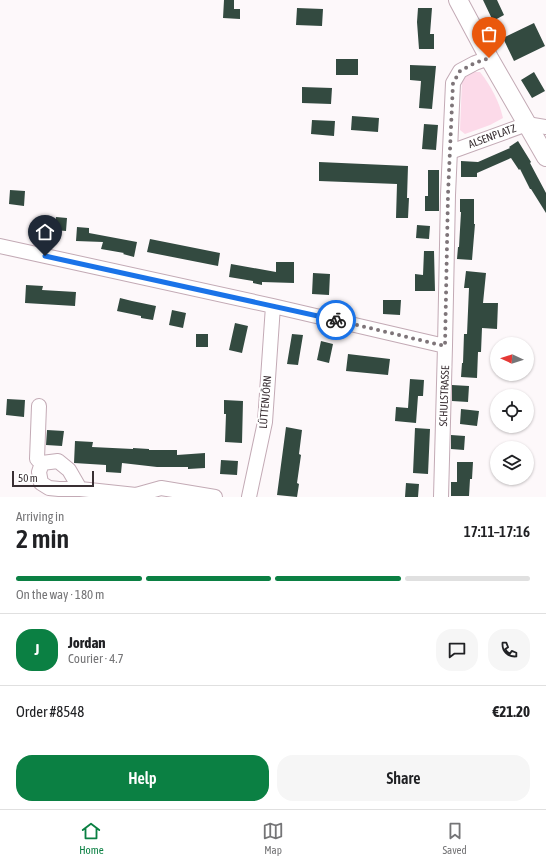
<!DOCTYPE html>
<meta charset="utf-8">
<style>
body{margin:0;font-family:"Asap Condensed",sans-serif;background:#f6f6f6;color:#202124;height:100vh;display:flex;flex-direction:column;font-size:15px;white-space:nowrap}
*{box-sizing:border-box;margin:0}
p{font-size:13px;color:#757577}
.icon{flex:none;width:22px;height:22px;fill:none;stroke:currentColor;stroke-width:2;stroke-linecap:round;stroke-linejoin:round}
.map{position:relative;height:497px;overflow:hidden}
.details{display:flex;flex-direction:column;background:#fff;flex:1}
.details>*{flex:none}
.needle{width:26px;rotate:274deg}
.buttons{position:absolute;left:490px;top:337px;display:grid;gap:8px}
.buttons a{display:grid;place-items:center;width:44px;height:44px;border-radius:50%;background:#fff;box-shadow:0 1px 3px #0004;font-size:20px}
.scale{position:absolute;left:12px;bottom:10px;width:82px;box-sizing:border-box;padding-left:4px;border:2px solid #392f33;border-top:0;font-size:11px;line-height:14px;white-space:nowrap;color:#392f33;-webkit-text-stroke:3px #fff;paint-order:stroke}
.pin{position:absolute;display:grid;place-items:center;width:34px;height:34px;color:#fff;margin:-41px -17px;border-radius:50% 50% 50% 0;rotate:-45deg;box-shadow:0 0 4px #0007}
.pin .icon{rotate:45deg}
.courier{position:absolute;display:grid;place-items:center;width:40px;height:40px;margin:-20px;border:3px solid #1a73e8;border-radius:50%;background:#fff;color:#222;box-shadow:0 1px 5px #0007}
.summary em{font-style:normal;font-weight:600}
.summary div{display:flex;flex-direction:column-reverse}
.summary{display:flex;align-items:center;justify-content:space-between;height:68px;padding:0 16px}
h1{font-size:26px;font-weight:600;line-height:30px}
.bar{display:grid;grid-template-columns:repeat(4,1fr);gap:6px 4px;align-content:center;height:48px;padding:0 16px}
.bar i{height:5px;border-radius:3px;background:#e0e0e0}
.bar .on{background:#0b8043}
.bar p{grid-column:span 4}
.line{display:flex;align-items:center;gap:10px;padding:0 16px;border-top:1px solid #e0e0e0}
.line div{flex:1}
.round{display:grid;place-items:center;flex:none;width:42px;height:42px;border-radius:16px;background:#f6f6f6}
.primary-button{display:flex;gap:8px;margin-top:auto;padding:8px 16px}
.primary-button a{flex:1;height:46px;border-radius:16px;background:#0b8043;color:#fff;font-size:16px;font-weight:600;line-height:46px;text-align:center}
.primary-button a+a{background:#f6f6f6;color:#202124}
.menu{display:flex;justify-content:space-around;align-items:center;height:56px;border-top:1px solid #e0e0e0;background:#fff;font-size:11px;color:#757577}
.menu a{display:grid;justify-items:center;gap:2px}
.menu .on{color:#0b8043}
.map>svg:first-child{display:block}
.green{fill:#fcdae9}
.building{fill:#334a40}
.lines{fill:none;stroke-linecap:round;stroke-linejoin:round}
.minor-casing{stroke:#c3aab5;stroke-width:16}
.major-casing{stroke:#c3aab5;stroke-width:20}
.minor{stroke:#fff;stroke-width:14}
.major{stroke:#fff;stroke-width:18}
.done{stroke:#7e7579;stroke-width:4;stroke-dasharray:0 7.2}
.route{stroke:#1a73e8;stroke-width:5}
.labels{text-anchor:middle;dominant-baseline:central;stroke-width:4;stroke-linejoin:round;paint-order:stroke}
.street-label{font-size:11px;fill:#392f33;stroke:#fff}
</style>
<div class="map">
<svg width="546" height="497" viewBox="0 0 546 497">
<rect width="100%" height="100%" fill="#fdf8fa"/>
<path class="green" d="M471,72H480C491,86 499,101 503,118L490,125L465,134L460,130L462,80Z"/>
<path class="building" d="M224,0H234V9H240V19L223,18Z
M483,0H497L504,15L493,21Z
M297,8L323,9L322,26L296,25Z
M418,8H432L430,34H434V49H419L417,22Z
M534,23L545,46L514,61L503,38Z
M336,59H358V75H336Z
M410,65L436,66L432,109L419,108L421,81L410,80Z
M534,72L545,91L532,98L521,80Z
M302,87L332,88L331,104L302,103Z
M352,116L379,118L378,132L351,130Z
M312,120L335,121L334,136L311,134Z
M424,124L438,125L436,150L422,149Z
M518,141L531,162L530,163L546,193V213L531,189H530L520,169L519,170L511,158L477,173V177H461V161L478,162L510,148L509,147Z
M319,162L408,166L407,198H409L408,218H396L397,184L319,181Z
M428,170H439V211H425V196H428Z
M10,190L25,191L24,206L9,204Z
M460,199H474V224H475L472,260L457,259L458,247H459L461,212H460Z
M56,217L67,218L66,231L54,230Z
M417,225L430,226L429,239L416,238Z
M77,227L89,228V233L137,242L134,257L123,254L124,253L101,249L103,242L76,241Z
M150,239L220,253L218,266L147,252Z
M424,251H434L435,291H415V274L423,275Z
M276,262H294V283L262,282V285L253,283V281L229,277L231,264L276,272Z
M466,271L486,273L483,303H498L497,329L482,328L481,352H478L477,378L461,377L462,363H463L464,334H467L469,288H464Z
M313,273L330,274L329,295L312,294Z
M26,285L43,286L42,290L76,292L75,306L25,303Z
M120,298L132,301L156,306L153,320L141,318V316L117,311Z
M383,300H401L400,315L383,314Z
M172,310L186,313L183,328L169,325Z
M235,323L248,326L242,353L229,350Z
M196,334H208V347H196Z
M292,334L303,335L298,365L287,364Z
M321,341L333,344L329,363L317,360Z
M348,354L390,359L388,375L346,371Z
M410,379L424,380L423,396H418L416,423L395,421L396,407L408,408Z
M452,385L469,386L468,402L452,401Z
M7,399L25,400L24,417L6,415Z
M224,400L243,401L242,443L225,442L226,414H224Z
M461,409L479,411L477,426L460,424Z
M286,427L302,430L299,454L301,455L297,483L299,484L297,497L277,495Z
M415,428L430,429L428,474L413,473Z
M47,430L64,431L62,446L46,445Z
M451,435L465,436L464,450L451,449Z
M75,441L93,442L92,447L133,449V448L149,449V450H177V455L205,453V468L188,469V467H157L122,463L121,473L106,472V465L74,463Z
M221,460L238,461L237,475L220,474Z
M457,462H473L472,479H470L469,496H451V482H457Z
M406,483L419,484L418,497H405Z"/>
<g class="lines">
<g class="minor-casing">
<path id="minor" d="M450,152L527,124L546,127
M0,246L273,306L445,346
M39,406L37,459L42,463
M80,489L69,470L58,461L42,463L39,472L41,483L49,488L59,489H80L136,495L161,488L215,497
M249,497L265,422L273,306
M441,497L445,346L448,195L453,83L460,71L475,63L489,58"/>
</g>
<g class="major-casing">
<path id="major" d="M458,0L489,58L546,157"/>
</g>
<use href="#minor" class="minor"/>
<use href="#major" class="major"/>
</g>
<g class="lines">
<path class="done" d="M336,320L445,346L448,194L453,83L460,71L475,63L489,58"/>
<path class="route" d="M45,256L336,320"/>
</g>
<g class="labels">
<g class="street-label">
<text transform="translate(492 136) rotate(-20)">ALSENPLATZ</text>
<text transform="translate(444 396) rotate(-88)">SCHULSTRASSE</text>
<text transform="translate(265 402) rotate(-85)">LÜTTENJÖRN</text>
</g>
</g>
</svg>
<div class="buttons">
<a><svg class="needle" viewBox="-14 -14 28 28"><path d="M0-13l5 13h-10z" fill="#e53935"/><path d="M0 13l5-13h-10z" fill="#757577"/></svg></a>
<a><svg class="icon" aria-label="locate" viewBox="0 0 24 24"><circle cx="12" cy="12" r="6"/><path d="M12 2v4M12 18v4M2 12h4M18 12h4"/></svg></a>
<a><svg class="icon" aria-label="layers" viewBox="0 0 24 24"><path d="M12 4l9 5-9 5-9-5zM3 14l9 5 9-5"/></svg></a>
</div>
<div class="scale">50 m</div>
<div class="pin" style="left:489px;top:58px;background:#ea580c"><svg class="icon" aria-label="bag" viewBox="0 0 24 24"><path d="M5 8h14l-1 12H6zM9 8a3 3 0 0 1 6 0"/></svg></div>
<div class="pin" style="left:45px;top:256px;background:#1f2937"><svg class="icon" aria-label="home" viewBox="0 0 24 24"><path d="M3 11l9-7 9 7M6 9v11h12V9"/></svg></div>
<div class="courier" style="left:336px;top:320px"><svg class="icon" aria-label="bike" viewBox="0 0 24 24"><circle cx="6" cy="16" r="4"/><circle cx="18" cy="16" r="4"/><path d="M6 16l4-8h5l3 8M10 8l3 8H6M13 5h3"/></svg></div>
</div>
<section class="details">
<div class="summary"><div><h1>2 min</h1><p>Arriving in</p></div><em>17:11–17:16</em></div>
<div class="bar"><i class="on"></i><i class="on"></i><i class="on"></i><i></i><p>On the way · 180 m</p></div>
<div class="line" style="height:72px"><b class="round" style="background:#0b8043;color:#fff">J</b><div><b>Jordan</b><p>Courier · 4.7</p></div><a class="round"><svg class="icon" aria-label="chat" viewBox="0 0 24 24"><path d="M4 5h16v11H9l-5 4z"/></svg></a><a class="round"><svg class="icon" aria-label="phone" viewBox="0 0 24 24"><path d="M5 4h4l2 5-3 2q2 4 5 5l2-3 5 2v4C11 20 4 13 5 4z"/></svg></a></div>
<div class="line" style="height:52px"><div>Order #8548</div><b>€21.20</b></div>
<div class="primary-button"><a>Help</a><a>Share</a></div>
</section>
<nav class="menu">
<a class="on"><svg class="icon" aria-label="home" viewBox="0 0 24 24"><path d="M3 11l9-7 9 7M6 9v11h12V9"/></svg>Home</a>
<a><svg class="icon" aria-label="map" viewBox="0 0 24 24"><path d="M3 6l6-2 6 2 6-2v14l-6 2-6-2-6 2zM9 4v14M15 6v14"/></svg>Map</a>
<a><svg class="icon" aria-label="saved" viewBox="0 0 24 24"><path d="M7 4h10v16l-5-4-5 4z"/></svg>Saved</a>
</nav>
